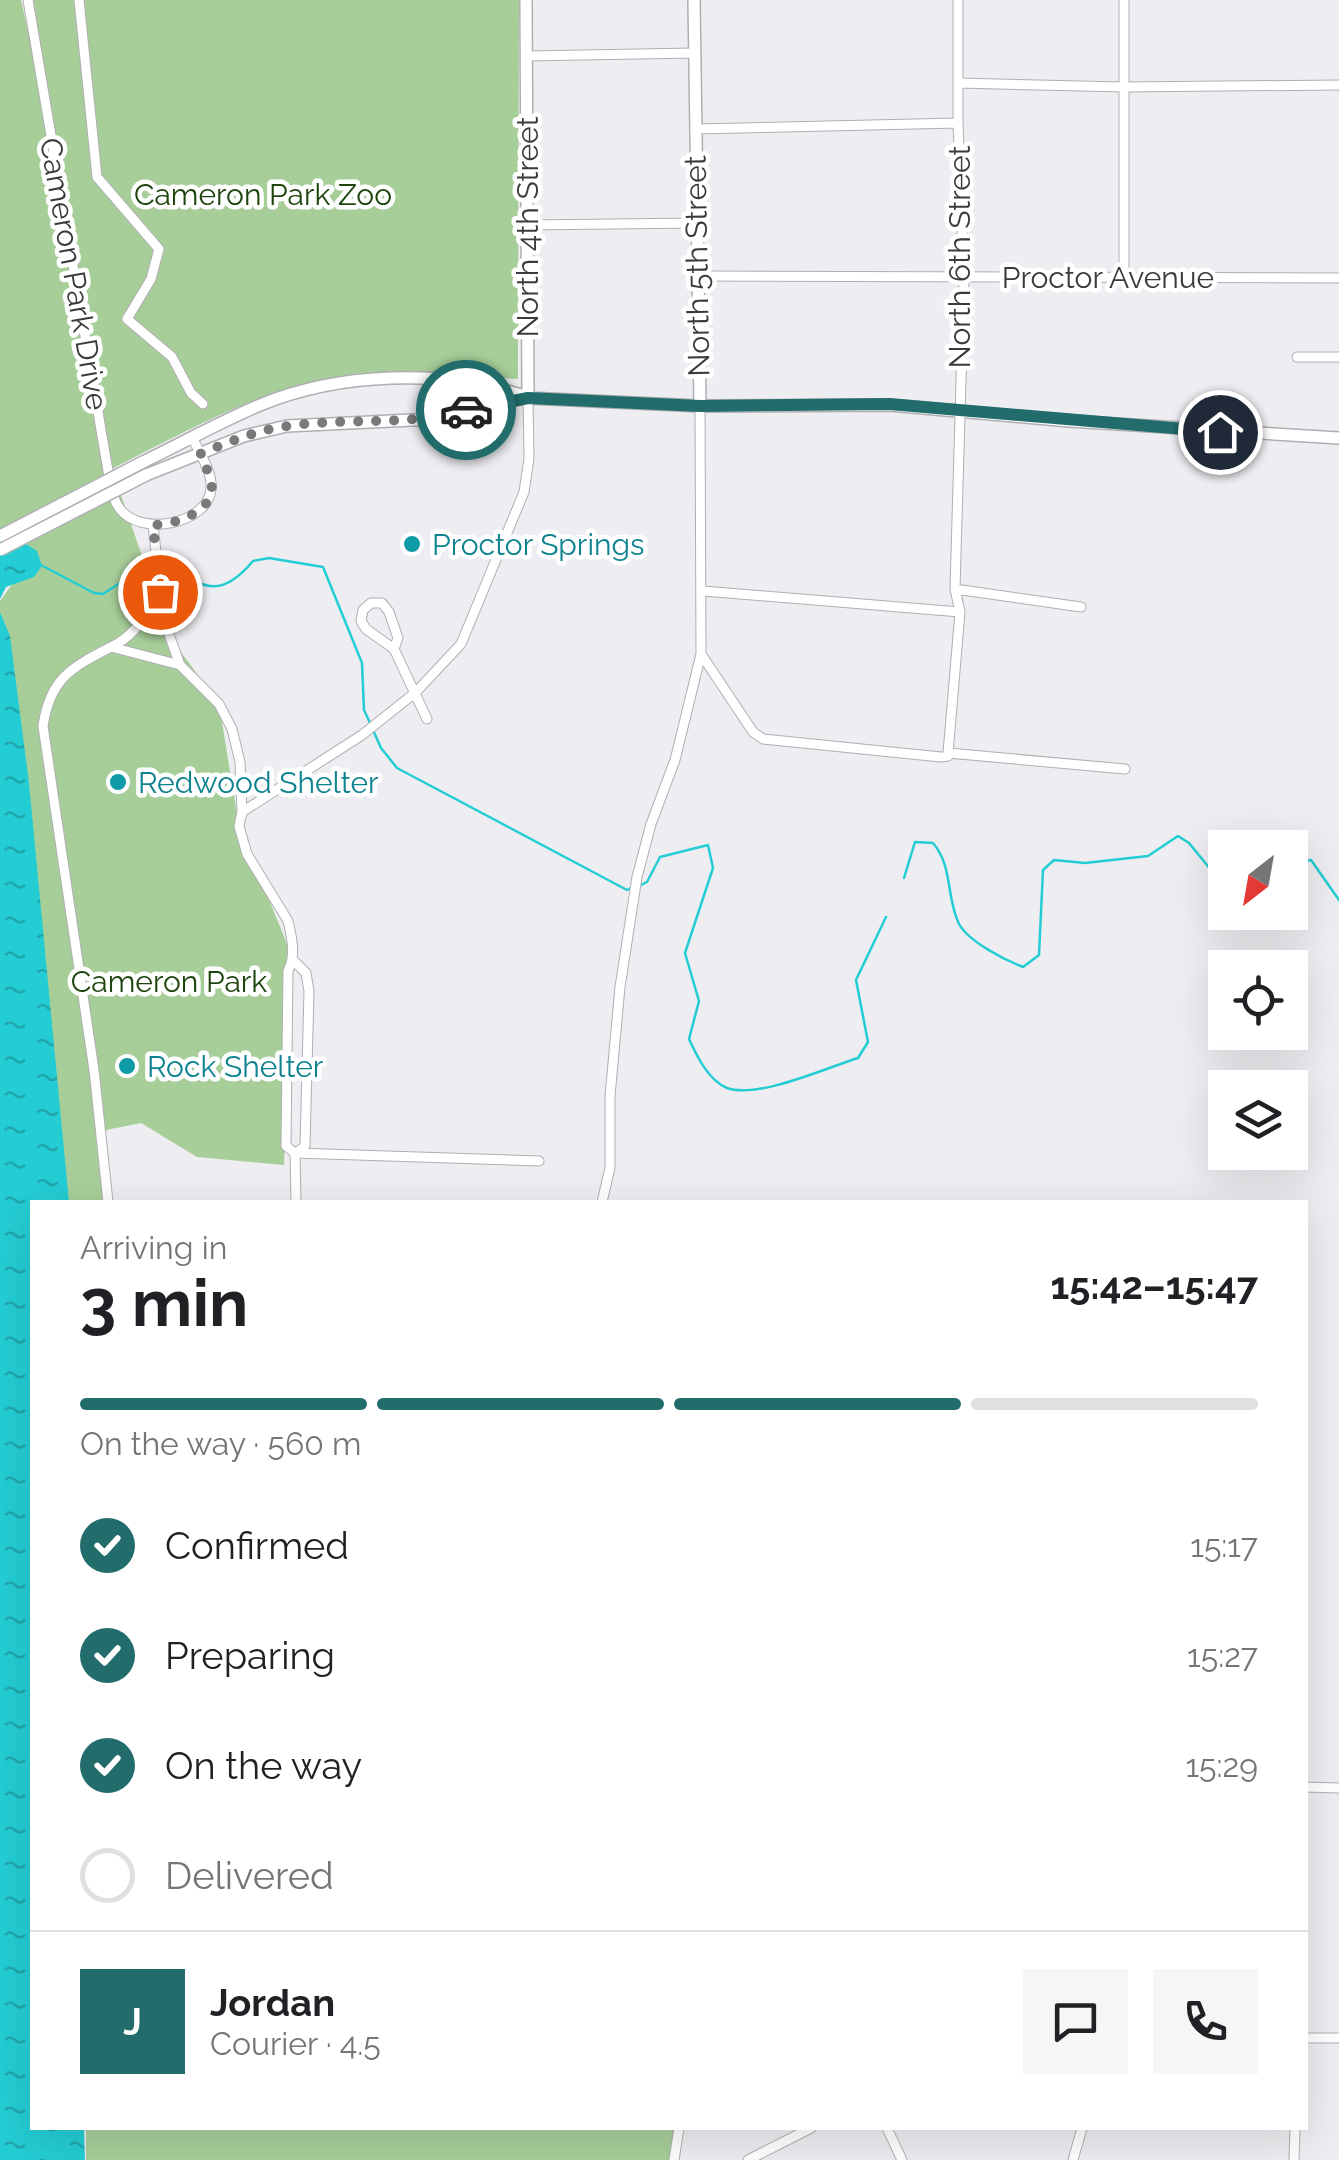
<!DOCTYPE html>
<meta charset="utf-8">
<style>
body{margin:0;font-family:Raleway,sans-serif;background:#f6f6f6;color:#202124;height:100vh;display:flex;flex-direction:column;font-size:38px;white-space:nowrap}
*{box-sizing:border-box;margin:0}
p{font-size:32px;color:#757577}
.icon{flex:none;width:55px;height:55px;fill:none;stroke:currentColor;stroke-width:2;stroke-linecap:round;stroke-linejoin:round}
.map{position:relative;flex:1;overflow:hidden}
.details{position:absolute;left:30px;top:1200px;width:1278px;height:930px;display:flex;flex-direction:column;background:#fff;border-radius:0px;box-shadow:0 10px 40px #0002}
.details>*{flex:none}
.needle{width:65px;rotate:211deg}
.buttons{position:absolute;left:1208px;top:830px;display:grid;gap:20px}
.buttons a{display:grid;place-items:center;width:100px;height:100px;border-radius:0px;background:#fff;box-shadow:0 10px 40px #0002;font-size:50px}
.pin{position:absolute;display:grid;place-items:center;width:85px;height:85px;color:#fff;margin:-42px;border:5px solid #fff;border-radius:50%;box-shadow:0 2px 10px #0007}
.courier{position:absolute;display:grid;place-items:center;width:100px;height:100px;margin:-50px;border:8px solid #226d6c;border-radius:50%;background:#fff;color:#222;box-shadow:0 2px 12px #0007}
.head em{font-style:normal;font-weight:700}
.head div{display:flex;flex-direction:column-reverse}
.head{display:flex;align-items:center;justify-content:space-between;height:170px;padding:0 50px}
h1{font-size:65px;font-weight:700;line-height:75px}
.bar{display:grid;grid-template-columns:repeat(4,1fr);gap:15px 10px;align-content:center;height:120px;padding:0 50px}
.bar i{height:12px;border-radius:8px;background:#e0e0e0}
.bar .current{background:#226d6c}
.bar p{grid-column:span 4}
.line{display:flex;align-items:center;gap:25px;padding:0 50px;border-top:2px solid #e0e0e0}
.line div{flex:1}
.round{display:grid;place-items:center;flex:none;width:105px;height:105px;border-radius:0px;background:#f6f6f6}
ol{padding:0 50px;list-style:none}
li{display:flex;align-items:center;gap:30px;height:110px}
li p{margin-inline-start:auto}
li .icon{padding:10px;border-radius:50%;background:#226d6c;color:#fff;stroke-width:4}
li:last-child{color:#757577}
li i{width:55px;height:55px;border:5px solid #e0e0e0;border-radius:50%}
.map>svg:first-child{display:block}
.park{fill:#a7ce99}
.water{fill:url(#water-ripples)}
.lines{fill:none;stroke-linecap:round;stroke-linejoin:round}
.stream{stroke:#24cdd4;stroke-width:2.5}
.street-casing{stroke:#afafb3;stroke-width:11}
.secondary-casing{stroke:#afafb3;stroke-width:14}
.street{stroke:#fff;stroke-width:9}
.secondary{stroke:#fff;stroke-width:11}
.secondary-bridge-casing{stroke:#afafb3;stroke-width:14;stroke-linecap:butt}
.secondary-bridge{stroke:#fff;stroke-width:11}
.done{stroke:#79797c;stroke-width:10;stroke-dasharray:0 18}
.route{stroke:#226d6c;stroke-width:12}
.culture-dot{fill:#0f9aa8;stroke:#fff;stroke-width:4}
.labels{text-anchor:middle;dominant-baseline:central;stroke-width:9;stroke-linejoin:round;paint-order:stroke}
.park-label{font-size:30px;fill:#1f450e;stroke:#fff}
.street-label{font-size:30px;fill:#3a3a3c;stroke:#fff}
.culture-label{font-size:30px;fill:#0d838f;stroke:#fff;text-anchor:start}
</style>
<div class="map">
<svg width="1339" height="2160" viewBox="0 0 1339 2160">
<defs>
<pattern id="water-ripples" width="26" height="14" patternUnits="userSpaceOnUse" patternTransform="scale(2.5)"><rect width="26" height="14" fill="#24cdd4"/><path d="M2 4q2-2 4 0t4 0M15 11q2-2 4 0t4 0" fill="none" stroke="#20a7ad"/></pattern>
</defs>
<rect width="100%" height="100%" fill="#eeeef2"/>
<path class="park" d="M0,0H21L48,120L111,465L33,0H519L518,379C470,377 411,369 363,373C272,382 192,428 112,469L170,637L219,704L239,826L294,961L284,1165L197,1157L141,1123L101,1131L106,1202H68L18,700L0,618V601L36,551L0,527Z
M86,2128H676L674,2160H86Z"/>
<path class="water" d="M0,527L37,551L42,566L34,577L6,587L0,599Z
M0,612L10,636L29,783L69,1202H32V2128H84L85,2160H0Z"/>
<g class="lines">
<path class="stream" d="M39,564L94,593L103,594L154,561
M161,564C201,583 217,604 253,561L269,558L323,567L362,663L364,710L370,723
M373,730L381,748L397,768L627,890L633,887
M1290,864L1311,860L1339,900
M904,878L915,842L933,843C953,866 946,898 959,924C969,942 1005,960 1023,967L1039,955L1043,870L1054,860L1085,863L1148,856L1178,836L1189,843L1225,887
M641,885L647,882L660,857L708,845L713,868L685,953L699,1001L689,1039C697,1056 708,1080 727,1088C758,1099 826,1068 858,1058L868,1042L856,980L886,917"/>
<g class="street-casing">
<path id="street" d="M28,0L108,471C111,484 112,499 120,509C141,537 208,524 211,489C213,473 199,452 192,437
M79,0L97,177L159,249L151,279L127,319L172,357L191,393L203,404
M1124,0V277
M526,56L694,53
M958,83L1124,87L1339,85
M695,129L958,123
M528,225L697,223
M698,276L1339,278
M1297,357H1339
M153,525L163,615L170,637L180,665L219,704L232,729L240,762L242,812L239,826L247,854L288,921C292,938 296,956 288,971L286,1146L295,1153L296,1202
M955,589L1081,607
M703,591L960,612
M111,647L180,665
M394,649L398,638L389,612L382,603H371L363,610L361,621L366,629L394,649L427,719
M701,654L753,732L763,739L941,757L948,756V753L1125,769
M948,753L960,612L955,589L964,277L958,123V0
M240,775L266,796
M242,812L362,735L416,692L461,644L524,492L529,459L528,398
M294,961L306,973L309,991L305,1146L296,1153
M295,1153L539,1161
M108,1202L94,1070L43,726C50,678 72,667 111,647C133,637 148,615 159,595
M602,1202L610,1168V1096L620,987L637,877L651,824L675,760L701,654L700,406
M1305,1787L1339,1788
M1305,2038H1339
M887,2128L902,2160
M674,2160L679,2128
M748,2160L811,2128
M1073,2160L1082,2128
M1294,2160L1295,2128"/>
</g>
<g class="secondary-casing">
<path id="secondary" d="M526,0L528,398
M694,0L700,406
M143,462C182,443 220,422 260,405C340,372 443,369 524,396
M146,475L244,436L287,426L433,419L493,403L528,398L700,406L889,405L1069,421L1339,438"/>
</g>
<use href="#street" class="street"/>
<use href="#secondary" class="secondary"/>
<g class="secondary-bridge-casing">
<path id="secondary-bridge" d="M0,536L143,462
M0,550L146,475"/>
</g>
<use href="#secondary-bridge" class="secondary-bridge"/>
</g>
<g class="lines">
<path class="done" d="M160,592L153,525C171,525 205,515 211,494C215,481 204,465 200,454C229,442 257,430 288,426C350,417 404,427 466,410"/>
<path class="route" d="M466,410L528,398L700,406L889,404L1220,432"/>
</g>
<g class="culture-dot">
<circle cx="412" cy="544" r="10"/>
<circle cx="118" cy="782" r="10"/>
<circle cx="127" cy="1066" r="10"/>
</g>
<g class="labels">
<g class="park-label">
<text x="263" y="194">Cameron Park Zoo</text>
<text x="169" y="981">Cameron Park</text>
</g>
<g class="street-label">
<text transform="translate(527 227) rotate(-90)">North 4th Street</text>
<text transform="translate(959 257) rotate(-90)">North 6th Street</text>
<text transform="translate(697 266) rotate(-91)">North 5th Street</text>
<text transform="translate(74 274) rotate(80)">Cameron Park Drive</text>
<text x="1108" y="277">Proctor Avenue</text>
</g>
<g class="culture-label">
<text x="432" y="544">Proctor Springs</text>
<text x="138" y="782">Redwood Shelter</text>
<text x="147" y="1066">Rock Shelter</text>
</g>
</g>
</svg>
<div class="buttons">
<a><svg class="needle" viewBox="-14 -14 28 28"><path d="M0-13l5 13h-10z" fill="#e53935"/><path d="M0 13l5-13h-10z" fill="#757577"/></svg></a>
<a><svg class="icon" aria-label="locate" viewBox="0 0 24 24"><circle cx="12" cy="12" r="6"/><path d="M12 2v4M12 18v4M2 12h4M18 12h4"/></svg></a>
<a><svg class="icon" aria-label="layers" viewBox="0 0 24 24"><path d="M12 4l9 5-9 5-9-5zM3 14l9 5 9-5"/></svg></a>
</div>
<div class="pin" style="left:160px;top:592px;background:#ea580c"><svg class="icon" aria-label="bag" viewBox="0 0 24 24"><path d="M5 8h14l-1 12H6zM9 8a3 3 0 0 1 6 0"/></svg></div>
<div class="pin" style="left:1220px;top:432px;background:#1f2937"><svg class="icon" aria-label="home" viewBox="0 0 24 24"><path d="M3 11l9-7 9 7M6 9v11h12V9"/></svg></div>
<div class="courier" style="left:466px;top:410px"><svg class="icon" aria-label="car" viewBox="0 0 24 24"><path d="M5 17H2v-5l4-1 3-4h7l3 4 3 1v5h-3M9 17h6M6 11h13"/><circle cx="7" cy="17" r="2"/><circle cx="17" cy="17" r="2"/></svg></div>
<section class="details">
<div class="head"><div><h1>3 min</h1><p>Arriving in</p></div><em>15:42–15:47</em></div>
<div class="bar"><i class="current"></i><i class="current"></i><i class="current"></i><i></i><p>On the way · 560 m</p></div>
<ol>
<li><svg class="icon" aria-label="check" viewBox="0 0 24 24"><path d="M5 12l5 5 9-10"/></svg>Confirmed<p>15:17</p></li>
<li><svg class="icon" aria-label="check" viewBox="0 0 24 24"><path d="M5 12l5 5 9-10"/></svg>Preparing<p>15:27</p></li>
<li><svg class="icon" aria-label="check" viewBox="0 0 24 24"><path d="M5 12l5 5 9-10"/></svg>On the way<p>15:29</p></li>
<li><i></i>Delivered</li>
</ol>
<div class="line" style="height:180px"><b class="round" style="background:#226d6c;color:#fff">J</b><div><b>Jordan</b><p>Courier · 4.5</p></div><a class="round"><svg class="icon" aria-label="chat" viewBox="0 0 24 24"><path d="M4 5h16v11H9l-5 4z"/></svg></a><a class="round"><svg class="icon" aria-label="phone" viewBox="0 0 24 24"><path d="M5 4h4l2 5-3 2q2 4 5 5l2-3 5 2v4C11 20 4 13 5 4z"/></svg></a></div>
</section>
</div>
